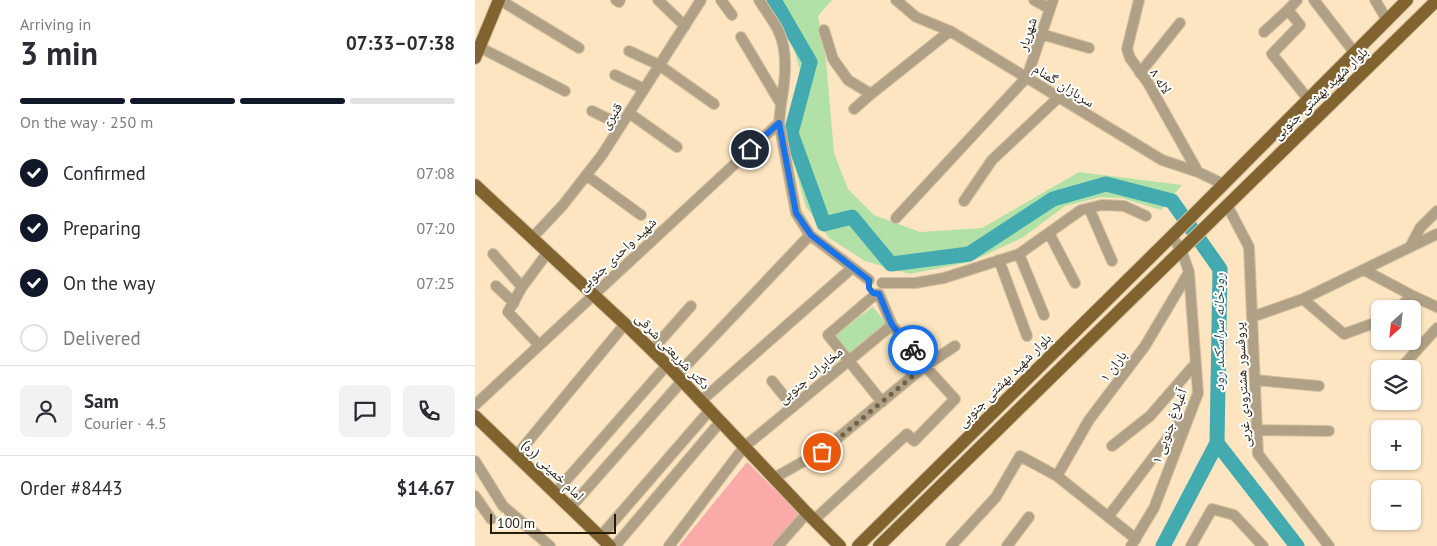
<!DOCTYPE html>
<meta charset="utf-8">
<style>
body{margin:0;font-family:"PT Sans","Noto Naskh Arabic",sans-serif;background:#f2f2f3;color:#2b2b33;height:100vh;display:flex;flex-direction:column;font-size:19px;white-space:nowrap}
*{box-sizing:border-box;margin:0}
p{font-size:16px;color:#7c7c81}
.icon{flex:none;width:28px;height:28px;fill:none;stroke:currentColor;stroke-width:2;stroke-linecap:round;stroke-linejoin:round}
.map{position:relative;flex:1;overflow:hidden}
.side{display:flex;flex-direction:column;background:#fff;width:475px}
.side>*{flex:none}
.needle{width:32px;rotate:207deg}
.buttons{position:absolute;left:896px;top:300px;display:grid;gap:10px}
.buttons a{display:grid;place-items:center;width:50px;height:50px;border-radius:8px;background:#fff;box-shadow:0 1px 4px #0004;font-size:25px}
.scale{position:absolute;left:15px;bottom:12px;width:126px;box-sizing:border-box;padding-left:5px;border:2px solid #261c0a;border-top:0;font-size:14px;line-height:18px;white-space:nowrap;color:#261c0a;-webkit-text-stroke:4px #fff;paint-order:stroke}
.pin{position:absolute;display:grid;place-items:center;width:42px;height:42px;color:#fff;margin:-21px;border:2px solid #fff;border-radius:50%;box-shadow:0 1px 5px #0007}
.courier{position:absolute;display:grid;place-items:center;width:50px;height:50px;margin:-25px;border:4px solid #1a73e8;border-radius:50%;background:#fff;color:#222;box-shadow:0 1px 6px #0007}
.summary em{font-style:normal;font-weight:700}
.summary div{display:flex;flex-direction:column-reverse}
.summary{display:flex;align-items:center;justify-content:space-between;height:85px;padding:0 20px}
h1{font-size:32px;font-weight:700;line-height:38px}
.bar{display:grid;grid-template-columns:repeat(4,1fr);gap:8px 5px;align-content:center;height:60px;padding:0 20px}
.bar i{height:6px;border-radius:4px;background:#e1e1e2}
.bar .current{background:#111827}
.bar p{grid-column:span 4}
.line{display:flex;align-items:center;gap:12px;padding:0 20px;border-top:1px solid #e1e1e2}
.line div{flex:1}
.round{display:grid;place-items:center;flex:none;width:52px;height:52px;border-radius:8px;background:#f2f2f3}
ol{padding:0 20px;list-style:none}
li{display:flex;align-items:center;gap:15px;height:55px}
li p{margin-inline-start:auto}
li .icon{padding:5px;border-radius:50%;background:#111827;color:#fff;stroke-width:4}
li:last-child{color:#7c7c81}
li i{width:28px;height:28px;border:2px solid #e1e1e2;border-radius:50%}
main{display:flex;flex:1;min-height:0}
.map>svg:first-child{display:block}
.green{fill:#b2e1a8}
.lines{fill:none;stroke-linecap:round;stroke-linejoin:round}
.river{stroke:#43aab0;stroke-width:15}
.building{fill:#f9aaa9}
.minor-casing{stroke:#d5c19f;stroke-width:12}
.major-casing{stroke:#d5c19f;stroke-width:14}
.minor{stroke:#b0a085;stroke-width:10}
.major{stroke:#80632e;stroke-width:12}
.done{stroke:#71624a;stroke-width:5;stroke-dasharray:0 9}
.route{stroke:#1a73e8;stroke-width:6}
.labels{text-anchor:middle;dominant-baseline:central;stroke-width:4;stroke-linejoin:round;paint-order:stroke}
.street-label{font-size:14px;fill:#261c0a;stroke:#fff}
.water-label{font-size:15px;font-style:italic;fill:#235052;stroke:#fff}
</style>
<main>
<section class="side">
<div class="summary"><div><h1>3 min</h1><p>Arriving in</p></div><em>07:33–07:38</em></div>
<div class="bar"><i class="current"></i><i class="current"></i><i class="current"></i><i></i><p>On the way · 250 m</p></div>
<ol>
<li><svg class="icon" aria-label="check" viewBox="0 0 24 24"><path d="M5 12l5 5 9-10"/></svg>Confirmed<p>07:08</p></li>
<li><svg class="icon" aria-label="check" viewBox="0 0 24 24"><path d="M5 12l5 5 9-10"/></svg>Preparing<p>07:20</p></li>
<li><svg class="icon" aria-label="check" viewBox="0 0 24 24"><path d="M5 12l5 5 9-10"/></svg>On the way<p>07:25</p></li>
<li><i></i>Delivered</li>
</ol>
<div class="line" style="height:90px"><a class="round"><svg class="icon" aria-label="person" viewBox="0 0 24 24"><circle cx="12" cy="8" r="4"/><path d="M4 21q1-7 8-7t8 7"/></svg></a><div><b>Sam</b><p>Courier · 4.5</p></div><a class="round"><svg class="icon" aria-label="chat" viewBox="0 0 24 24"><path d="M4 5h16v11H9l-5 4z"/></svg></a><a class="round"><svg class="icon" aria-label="phone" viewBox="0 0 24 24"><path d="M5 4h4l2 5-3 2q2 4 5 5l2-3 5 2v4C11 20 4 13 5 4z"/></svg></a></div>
<div class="line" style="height:65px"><div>Order #8443</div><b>$14.67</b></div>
</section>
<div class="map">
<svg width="962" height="546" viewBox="0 0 962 546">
<rect width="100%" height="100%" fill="#fce5c0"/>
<path class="green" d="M294,0H357L343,16L351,60L359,153L373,189L399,215L445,232L507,228L604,172L707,185L686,210L647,198L625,197L590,206L547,238L495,262L435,274L390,261L354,238L331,207L311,137L325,70L316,39Z
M398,307L413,325L373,357L357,336Z"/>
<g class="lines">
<path class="river" d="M299,0L335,62L316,133L349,224L377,217L416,264L494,254L578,199L631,184L697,201L745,269L742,443L822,546
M688,546L742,443"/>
</g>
<path class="building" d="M272,462L326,515L299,546H204Z"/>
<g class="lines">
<g class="minor-casing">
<path id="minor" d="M25,0L104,48
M141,0L144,2L145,0
M183,0L210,26
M246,0L257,15
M284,0C290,10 298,20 303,30C314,52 310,81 306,104
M421,0L441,17L475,31L687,160L723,172L748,184
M559,0L575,9
M664,0L652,49L655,58L673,83L723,172
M822,0L813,10L825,25L797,54L833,99
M839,0L879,52
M900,0L912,20
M349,30L358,59L373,80L396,94
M789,32L813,10
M566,34L614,48
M266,37L306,104L304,123L321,213L335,235L394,280
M4,47L90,91
M154,51L184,65L239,104
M665,73L705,23
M140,75L169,89
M379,109L396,94L475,31
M117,111L146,125
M154,113L202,147
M111,175L166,215
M489,201L517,160L583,98
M752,205L774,247L783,454L854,546
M614,208L637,261
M421,218L552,77L578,0
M574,233L600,283
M57,238L88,205L127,155L226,0
M935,247L945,228L962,211
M18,254L47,287
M544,254L569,315
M524,260L552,336
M889,270L938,296L962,307
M407,283H440L469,278L544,254L606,210L627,205L649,206L671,216
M21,286L39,303
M401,294L353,335L407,402
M828,299L869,334L905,321
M922,309L938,296
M777,317L828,299L962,234
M64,345L33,312L47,287L73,252
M177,350L216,306
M925,369L962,328
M202,375L335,235
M780,380L844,386
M297,381L318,407
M226,401L377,268
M0,405L304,123
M782,430L854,431
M637,446L675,416L721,363
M41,456L150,324
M0,461L28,506L75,546
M582,476L614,420L670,346L714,272
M299,478L347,451L450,366L480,346
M80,493L192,365
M0,496L16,519
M95,508L207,381
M633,517L708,418
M339,520L432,434L439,441L480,399L450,366L417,325L404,294
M125,537L235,410
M140,546L246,421
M194,546L269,447L417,325
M303,546L332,513
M476,546L521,497L545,456L582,476L661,539
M532,546L554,517
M656,546L679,508L723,393L714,272L706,249L696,236
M716,546L737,509L759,515L788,546"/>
</g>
<g class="major-casing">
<path id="major" d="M0,58L24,0
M0,185L150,324L192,365L332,513L365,546
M0,416L135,546
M383,546L704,229L932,0
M404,546L962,0"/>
</g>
<use href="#minor" class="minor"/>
<use href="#major" class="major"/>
</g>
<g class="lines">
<path class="done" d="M347,452L450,366L438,350"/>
<path class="route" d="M275,149L304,123L321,213L336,235L394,280V288L398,293L404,294L417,325L438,350"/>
</g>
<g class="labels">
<g class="street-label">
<text transform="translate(552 34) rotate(-72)">شهریار</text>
<text transform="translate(686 81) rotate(57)">لاله ۸</text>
<text transform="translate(589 85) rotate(32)">سربازان گمنام</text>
<text transform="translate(845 93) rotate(-44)">بلوار شهید بهشتی جنوبی</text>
<text transform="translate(136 116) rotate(-57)">قنبری</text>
<text transform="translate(142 254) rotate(-43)">شهید واحدی جنوبی</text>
<text transform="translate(198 351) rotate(46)">دکتر شریعتی شرقی</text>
<text transform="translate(638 366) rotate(-53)">باران ۱</text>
<text transform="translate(335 375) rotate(-40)">مخابرات جنوبی</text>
<text transform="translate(529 380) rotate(-45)">بلوار شهید بهشتی جنوبی</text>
<text transform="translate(767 385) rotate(-93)">پروفسور هشترودی غربی</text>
<text transform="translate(694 426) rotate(-70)">آغبلاغ جنوبی ۱</text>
<text transform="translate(78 470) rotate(44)">امام خمینی (ره)</text>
</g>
<g class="water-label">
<text transform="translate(743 332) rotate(-90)">رودخانه سراسکند رود</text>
</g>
</g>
</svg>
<div class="buttons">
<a><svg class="needle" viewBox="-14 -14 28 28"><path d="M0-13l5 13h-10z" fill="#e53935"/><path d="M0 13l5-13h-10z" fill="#7c7c81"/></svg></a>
<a><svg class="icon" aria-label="layers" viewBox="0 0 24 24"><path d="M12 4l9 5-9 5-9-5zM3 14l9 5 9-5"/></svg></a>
<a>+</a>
<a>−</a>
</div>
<div class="scale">100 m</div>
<div class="pin" style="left:347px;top:452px;background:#ea580c"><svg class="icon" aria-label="bag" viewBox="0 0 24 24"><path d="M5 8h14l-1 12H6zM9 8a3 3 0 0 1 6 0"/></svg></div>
<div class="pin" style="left:275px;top:149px;background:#1f2937"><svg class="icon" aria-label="home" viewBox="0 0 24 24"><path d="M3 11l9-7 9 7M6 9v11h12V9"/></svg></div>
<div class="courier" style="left:438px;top:350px"><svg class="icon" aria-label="bike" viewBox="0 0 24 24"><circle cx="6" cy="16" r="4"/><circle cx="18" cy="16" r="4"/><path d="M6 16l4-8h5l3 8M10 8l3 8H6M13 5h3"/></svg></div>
</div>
</main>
